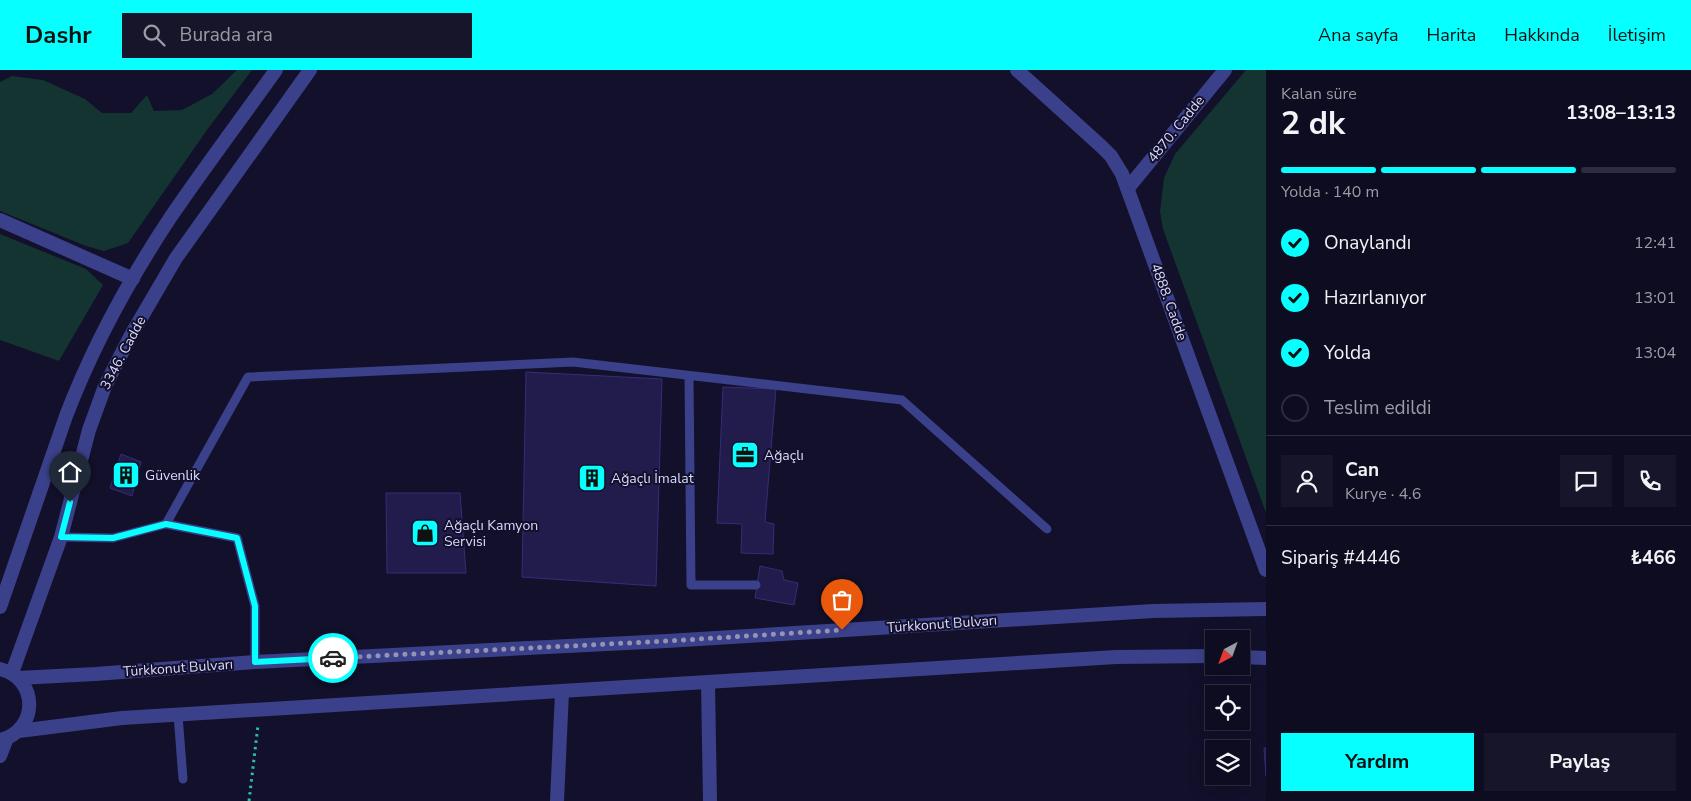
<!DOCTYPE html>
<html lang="tr">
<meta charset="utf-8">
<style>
body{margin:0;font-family:"Nunito Sans",sans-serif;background:#171529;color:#f1f3f6;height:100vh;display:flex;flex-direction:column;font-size:19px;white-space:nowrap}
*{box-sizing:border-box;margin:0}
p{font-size:16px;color:#9b9ba5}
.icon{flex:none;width:28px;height:28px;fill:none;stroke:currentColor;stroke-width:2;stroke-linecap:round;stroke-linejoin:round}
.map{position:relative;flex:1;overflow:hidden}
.side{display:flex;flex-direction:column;background:#0e0c20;width:425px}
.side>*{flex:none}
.needle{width:32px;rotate:221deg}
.fabs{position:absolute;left:1205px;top:560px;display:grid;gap:10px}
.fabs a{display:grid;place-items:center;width:45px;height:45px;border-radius:0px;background:#0e0c20;box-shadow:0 5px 20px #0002,0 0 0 1px #2e2c3e;font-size:25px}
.pin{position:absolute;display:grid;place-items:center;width:42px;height:42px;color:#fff;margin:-51px -21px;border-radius:50% 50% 50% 0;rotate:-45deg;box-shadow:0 0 5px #0007}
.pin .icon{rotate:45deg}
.courier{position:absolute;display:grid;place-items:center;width:50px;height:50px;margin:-25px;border:4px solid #06ffff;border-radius:50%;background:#fff;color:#222;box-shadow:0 1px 6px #0007}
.overview em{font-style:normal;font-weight:700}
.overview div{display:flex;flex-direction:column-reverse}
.overview{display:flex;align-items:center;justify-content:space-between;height:85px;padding:0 15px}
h1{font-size:32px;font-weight:700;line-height:38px}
.bar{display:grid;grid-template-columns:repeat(4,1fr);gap:8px 5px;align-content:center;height:60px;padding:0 15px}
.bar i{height:6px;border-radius:4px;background:#2e2c3e}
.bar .on{background:#06ffff}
.bar p{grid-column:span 4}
.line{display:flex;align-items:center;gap:12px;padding:0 15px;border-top:1px solid #2e2c3e}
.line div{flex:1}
.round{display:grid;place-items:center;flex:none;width:52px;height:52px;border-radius:0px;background:#171529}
ol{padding:0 15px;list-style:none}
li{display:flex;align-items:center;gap:15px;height:55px}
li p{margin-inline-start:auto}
li .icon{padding:5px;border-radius:50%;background:#06ffff;color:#111;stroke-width:4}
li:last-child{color:#9b9ba5}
li i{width:28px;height:28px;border:2px solid #2e2c3e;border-radius:50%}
.button{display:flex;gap:10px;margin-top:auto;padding:10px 15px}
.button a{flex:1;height:58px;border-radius:0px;background:#06ffff;color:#111;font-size:20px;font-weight:700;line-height:58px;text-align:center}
.button a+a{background:#171529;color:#f1f3f6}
header{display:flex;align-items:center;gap:30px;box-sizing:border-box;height:70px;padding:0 25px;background:#06ffff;color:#111}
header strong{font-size:24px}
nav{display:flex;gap:28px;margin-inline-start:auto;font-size:18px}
.search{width:350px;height:45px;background:#171529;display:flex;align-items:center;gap:12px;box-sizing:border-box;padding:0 18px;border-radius:0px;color:#9b9ba5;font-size:19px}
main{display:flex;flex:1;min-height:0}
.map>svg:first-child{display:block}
.green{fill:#133430}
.building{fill:#211c4c;stroke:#352e78}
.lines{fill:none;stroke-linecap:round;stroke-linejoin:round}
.path{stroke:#2ebea7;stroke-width:3;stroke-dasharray:2.5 4;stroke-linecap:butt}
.service{stroke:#3b408a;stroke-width:9}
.minor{stroke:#3b408a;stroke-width:14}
.tertiary{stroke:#3b408a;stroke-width:14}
.done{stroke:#9493b4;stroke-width:5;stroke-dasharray:0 9}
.route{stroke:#06ffff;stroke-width:6}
.labels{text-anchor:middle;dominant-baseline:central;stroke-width:4;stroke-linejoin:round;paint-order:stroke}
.street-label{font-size:14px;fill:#dadaff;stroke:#12102a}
.poi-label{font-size:14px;fill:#dadaff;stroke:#12102a;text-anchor:start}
</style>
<header>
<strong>Dashr</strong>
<div class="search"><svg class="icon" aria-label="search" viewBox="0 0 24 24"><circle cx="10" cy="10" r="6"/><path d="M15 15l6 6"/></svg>Burada ara</div>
<nav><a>Ana sayfa</a><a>Harita</a><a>Hakkında</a><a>İletişim</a></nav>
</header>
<main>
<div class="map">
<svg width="1266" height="731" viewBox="0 0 1266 731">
<rect width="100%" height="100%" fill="#12102a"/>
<path class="green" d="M237,0H252L207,60L128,173L104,181L86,176L0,141V12L12,6L43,10L85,29L102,43H131L147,25L154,41L182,40L212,24Z
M1246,0H1266V443L1163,159L1160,141L1164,108L1175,84Z
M0,164L86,199L103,215L59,291L0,270Z"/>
<path class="building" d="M526,302L662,309L656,516L522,507Z
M723,317L776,319L765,452L774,454L773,484L741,483L742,454L717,453Z
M121,384L141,392L132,426L110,418Z
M386,423H460L466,503H387Z
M760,496L782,501L784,510L798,513L794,535L755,528Z
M1264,678H1266V706Z"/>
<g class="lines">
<path class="path" d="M249,731L258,655"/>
<path class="service" d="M689,306L691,515H756
M166,454L237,468L255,536V592
M61,467L113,468L166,454L248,307L573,292L902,330L1047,459
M178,645L183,709"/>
<path class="minor" d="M1017,0L1102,77L1111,86L1122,104L1266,500
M1128,118L1225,0
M0,150L133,209
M708,613L710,731
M557,731L562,622"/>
<path class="tertiary" d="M0,537L66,346C92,278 129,210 170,148C204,98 241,49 276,0
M1241,587L1266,588
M0,599C39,608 39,661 0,670
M12,603L61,467L89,360L105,316L131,265L176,188L310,0
M18,608L95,604L255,592L667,571L1153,541L1266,539
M19,661L122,648L1116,587L1214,586
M0,686L7,668"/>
</g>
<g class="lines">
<path class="done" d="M333,588L667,571L842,560"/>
<path class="route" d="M70,432L61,467L113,468L166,454L237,468L255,536V592L333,588"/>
</g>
<defs>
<g id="office-square" transform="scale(1.4375)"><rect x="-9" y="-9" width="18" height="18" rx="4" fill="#06ffff" stroke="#12102a"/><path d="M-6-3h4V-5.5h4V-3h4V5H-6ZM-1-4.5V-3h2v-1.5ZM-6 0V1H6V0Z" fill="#111"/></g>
<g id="building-square" transform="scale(1.4375)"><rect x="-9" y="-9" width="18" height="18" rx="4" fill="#06ffff" stroke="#12102a"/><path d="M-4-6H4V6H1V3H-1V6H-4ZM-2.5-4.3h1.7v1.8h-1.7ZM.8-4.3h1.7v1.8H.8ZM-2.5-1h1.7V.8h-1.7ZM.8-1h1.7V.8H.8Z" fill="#111"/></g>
<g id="shop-square" transform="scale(1.4375)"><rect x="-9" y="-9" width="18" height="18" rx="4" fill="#06ffff" stroke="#12102a"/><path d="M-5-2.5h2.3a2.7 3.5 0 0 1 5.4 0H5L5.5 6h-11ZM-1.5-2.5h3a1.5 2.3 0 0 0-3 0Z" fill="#111"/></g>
</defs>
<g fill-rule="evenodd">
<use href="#office-square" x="745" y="385"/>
<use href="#building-square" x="126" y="405"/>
<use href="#building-square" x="592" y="408"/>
<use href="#shop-square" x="425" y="463"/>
</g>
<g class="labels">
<g class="street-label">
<text transform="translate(1176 59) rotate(-51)">4870. Cadde</text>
<text transform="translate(1169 232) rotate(70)">4888. Cadde</text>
<text transform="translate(123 283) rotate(-62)">3346. Cadde</text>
<text transform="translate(942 554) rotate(-4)">Türkkonut Bulvarı</text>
<text transform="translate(178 598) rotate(-4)">Türkkonut Bulvarı</text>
</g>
<g class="poi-label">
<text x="764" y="385">Ağaçlı</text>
<text x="145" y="405">Güvenlik</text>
<text x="611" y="408">Ağaçlı İmalat</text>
<text x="444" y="455">Ağaçlı Kamyon<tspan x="444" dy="16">Servisi</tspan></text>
</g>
</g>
</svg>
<div class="fabs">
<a><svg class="needle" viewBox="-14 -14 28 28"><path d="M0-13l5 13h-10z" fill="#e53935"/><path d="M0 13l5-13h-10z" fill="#9b9ba5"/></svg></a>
<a><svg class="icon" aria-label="locate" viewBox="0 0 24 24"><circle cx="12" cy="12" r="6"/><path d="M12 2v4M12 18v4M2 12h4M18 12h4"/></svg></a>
<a><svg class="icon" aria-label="layers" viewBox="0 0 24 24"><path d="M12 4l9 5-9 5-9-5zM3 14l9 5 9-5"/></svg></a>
</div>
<div class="pin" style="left:842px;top:560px;background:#ea580c"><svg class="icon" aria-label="bag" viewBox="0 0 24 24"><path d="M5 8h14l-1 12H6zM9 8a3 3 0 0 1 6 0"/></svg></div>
<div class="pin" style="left:70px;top:432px;background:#1f2937"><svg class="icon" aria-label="home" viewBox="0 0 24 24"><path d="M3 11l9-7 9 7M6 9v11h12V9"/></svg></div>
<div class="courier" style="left:333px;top:588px"><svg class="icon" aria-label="car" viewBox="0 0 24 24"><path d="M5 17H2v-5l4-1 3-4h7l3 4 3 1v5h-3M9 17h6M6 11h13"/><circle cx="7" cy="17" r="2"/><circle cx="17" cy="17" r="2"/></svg></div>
</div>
<section class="side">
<div class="overview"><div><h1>2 dk</h1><p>Kalan süre</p></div><em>13:08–13:13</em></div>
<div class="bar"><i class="on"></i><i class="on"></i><i class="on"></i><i></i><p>Yolda · 140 m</p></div>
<ol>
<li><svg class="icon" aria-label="check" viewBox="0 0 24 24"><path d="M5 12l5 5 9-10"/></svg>Onaylandı<p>12:41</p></li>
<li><svg class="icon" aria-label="check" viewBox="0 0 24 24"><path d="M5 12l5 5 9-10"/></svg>Hazırlanıyor<p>13:01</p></li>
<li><svg class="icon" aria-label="check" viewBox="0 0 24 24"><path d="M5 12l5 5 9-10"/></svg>Yolda<p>13:04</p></li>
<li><i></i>Teslim edildi</li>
</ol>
<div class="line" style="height:90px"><a class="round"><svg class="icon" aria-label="person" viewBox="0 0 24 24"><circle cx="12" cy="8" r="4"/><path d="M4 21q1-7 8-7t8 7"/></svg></a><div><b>Can</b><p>Kurye · 4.6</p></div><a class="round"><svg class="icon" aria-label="chat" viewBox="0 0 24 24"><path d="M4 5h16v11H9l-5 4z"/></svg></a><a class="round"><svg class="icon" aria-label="phone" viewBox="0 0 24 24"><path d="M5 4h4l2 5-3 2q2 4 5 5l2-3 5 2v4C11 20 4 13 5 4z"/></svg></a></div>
<div class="line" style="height:65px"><div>Sipariş #4446</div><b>₺466</b></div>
<div class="button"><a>Yardım</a><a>Paylaş</a></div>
</section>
</main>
